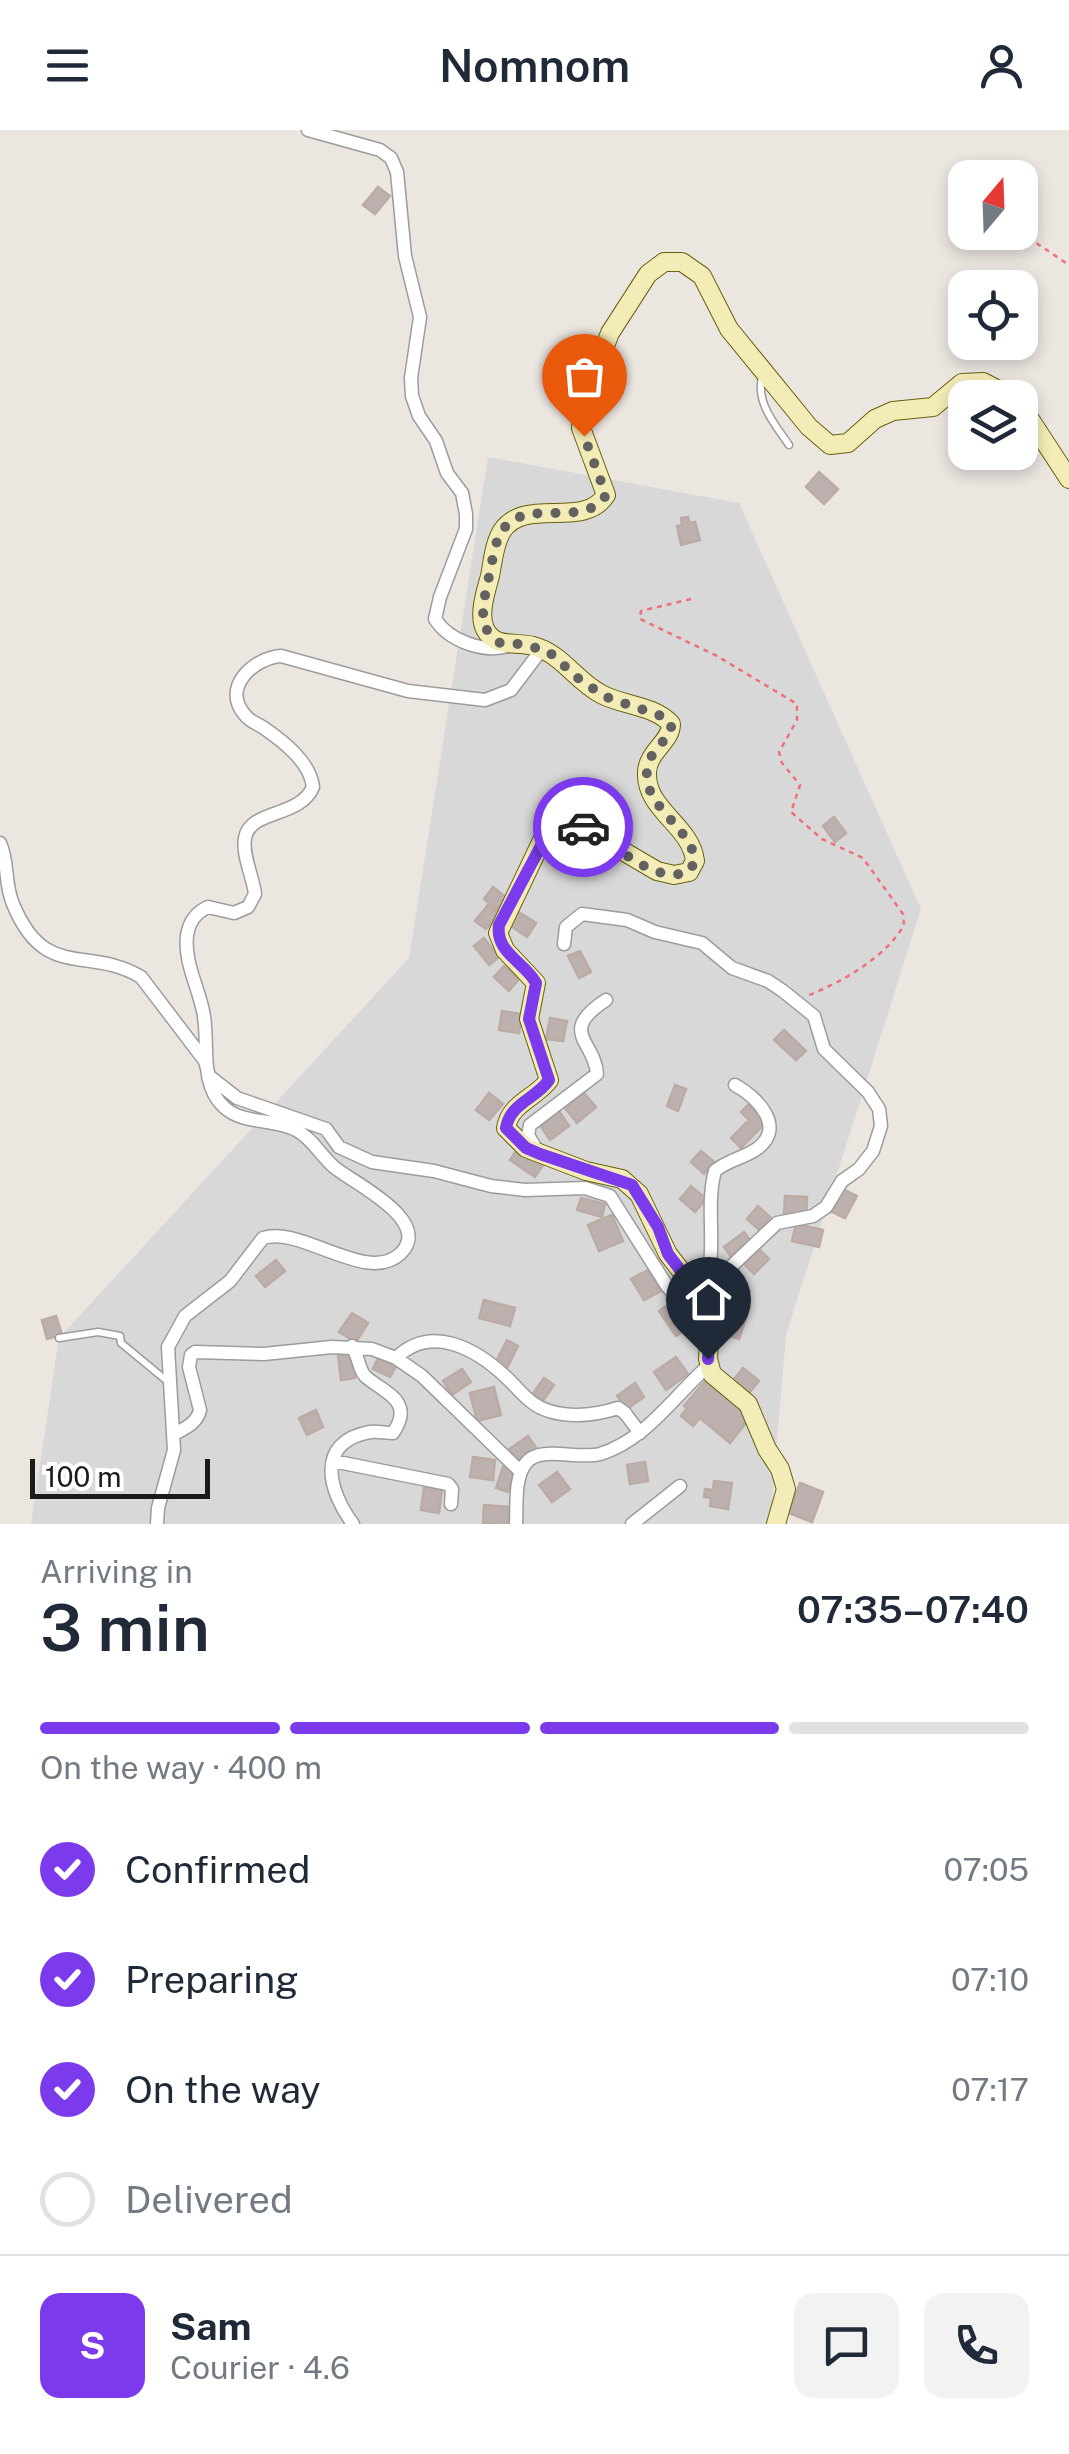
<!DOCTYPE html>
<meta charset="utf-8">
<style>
body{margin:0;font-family:"Public Sans",sans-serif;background:#f2f2f3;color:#1f2937;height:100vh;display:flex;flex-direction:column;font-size:38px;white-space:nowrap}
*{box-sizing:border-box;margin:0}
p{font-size:32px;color:#747a83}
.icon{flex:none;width:55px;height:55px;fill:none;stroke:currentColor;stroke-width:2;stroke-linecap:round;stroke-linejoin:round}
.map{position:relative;height:1394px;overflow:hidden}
.panel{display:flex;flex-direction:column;background:#fff;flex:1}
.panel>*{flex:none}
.needle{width:65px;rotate:19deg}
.buttons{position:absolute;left:948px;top:30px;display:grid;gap:20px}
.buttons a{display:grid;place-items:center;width:90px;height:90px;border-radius:20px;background:#fff;box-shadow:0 5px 15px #0003;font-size:50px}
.scale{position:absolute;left:30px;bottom:25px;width:180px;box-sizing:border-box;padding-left:10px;border:5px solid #1b1b1b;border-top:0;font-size:28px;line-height:35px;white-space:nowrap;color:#1b1b1b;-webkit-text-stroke:8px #fff;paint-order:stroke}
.pin{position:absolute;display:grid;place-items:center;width:85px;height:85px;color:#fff;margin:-102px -42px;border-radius:50% 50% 50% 0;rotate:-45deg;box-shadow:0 0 10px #0007}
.pin .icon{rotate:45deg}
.courier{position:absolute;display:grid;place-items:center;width:100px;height:100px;margin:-50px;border:8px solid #7c3aed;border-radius:50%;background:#fff;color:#222;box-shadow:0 2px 12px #0007}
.summary em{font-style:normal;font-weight:600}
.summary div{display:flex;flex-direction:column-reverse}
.summary{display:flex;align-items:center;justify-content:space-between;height:170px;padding:0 40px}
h1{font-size:65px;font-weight:600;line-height:75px}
.bar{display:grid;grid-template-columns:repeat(4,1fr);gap:15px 10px;align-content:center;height:120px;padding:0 40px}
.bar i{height:12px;border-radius:8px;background:#e0e1e3}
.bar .current{background:#7c3aed}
.bar p{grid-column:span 4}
.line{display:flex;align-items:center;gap:25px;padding:0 40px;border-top:2px solid #e0e1e3}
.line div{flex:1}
.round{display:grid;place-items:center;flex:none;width:105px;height:105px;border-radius:20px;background:#f2f2f3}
ol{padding:0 40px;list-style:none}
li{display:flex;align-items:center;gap:30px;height:110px}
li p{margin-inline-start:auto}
li .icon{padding:10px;border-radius:50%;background:#7c3aed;color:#fff;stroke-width:4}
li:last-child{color:#747a83}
li i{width:55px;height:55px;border:5px solid #e0e1e3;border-radius:50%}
header{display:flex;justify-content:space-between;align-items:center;height:130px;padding:0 40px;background:#fff;font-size:45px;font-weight:600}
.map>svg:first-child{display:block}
.residential{fill:#d9d8d8}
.building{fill:#bcb1ae;stroke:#bcaba5;stroke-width:2.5}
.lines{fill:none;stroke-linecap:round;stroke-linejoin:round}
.lane-casing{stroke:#9c9c9c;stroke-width:9}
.street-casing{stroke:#9c9c9c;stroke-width:15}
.secondary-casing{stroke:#67610d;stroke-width:20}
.path{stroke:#ee7079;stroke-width:2.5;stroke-dasharray:5 5;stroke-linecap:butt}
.lane{stroke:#fff;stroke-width:6}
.street{stroke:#fff;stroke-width:12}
.secondary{stroke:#f3ecb7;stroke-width:18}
.done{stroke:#646260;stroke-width:10;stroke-dasharray:0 18}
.route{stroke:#7c3aed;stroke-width:12}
</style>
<header><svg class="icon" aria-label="menu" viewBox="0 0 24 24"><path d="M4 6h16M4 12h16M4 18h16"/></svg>Nomnom<svg class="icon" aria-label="person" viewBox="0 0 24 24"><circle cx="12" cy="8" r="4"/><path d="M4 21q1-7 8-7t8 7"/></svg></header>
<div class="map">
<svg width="1069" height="1394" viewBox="0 0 1069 1394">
<rect width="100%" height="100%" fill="#ece6e1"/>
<path class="residential" d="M488,327L739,373L921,779L786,1205L770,1394H31L59,1208L409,828Z"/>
<path class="building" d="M378,57L390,66L375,84L363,75Z
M819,342L838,359L824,374L806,357Z
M688,387L689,393L695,392L700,410L681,415L677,396L682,395L681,388Z
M834,687L846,703L835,712L823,696Z
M493,757L507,768L498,780L484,769Z
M488,775L498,783L486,799L475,791Z
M517,781L536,793L527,807L508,794Z
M484,808L499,827L489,835L474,816Z
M580,821L591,842L579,848L568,826Z
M504,836L519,849L509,861L494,847Z
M502,881L522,884L519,903L499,900Z
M550,888L567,891L563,911L546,909Z
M784,900L806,921L796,930L774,910Z
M675,955L686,959L678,981L667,976Z
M489,963L503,974L489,990L476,980Z
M584,963L596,977L577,993L565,978Z
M748,975L766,992L741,1018L731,1008L749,990L741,982Z
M559,981L569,996L550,1010L540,995Z
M518,1018L543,1035L535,1047L510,1030Z
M701,1021L714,1032L704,1044L691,1032Z
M691,1056L706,1069L695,1082L680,1069Z
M841,1058L857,1066L845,1088L830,1081Z
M785,1066L807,1067L806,1085L784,1084Z
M581,1068L605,1074L602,1087L577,1080Z
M758,1076L770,1087L759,1100L747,1089Z
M612,1085L623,1111L599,1121L588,1095Z
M796,1094L823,1100L819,1117L792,1111Z
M744,1102L751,1112L731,1127L724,1117Z
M759,1119L769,1129L754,1144L744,1134Z
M276,1130L285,1141L265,1157L256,1146Z
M648,1140L661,1161L644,1170L631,1149Z
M484,1170L515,1178L510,1196L479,1188Z
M673,1171L691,1196L676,1206L659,1181Z
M730,1176L748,1182L739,1209L721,1203Z
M352,1183L368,1193L356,1212L339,1202Z
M56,1186L62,1205L47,1209L42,1190Z
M507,1210L518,1216L507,1238L496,1232Z
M351,1223L355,1248L341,1250L338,1225Z
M379,1226L397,1235L390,1247L373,1239Z
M676,1227L688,1244L666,1260L654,1242Z
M743,1238L759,1251L746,1267L730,1254Z
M462,1239L471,1252L452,1265L443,1251Z
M544,1248L554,1255L542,1272L532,1265Z
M705,1251L750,1288L730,1313L700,1288L693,1296L681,1286L687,1278L684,1276Z
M635,1253L644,1267L627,1279L617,1266Z
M494,1257L501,1285L477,1291L470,1263Z
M316,1280L323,1297L307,1305L299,1288Z
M528,1306L537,1319L517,1333L508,1320Z
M473,1327L495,1330L493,1350L470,1347Z
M645,1332L648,1351L630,1354L627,1335Z
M503,1337L516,1341L508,1362L496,1358Z
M557,1342L570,1359L552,1372L539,1355Z
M714,1351L732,1353L728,1379L710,1376L711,1368L704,1367L705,1359L713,1360Z
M800,1353L823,1362L812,1392L789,1383Z
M424,1357L442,1359L439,1383L421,1380Z
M484,1375L509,1377L508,1394L483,1393Z"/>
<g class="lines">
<g class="lane-casing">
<path id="lane" d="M763,243C754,271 774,293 789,315
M59,1208L98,1202L120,1206L121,1213L167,1251"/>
</g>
<g class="street-casing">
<path id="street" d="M308,0L380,20L391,28L397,42L405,126L420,187L411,248L412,266L419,286L436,311L447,343L462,363L466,384V399L440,467L435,489C449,511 483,523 508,516
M0,713C9,733 4,753 13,774C45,852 88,815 141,847L205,931L209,946L237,968L326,999L339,1017L372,1032L434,1041L491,1056L525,1060L585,1058L610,1066L667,1156L709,1208
M564,814L566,797L582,784L627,790L655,802L702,813L732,838L768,851L783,861L814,886L824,919L868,962L879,979L881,996L873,1021L859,1039L842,1051L826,1077L813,1086L777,1093L701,1165
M538,1022L528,1005L530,995L597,944C595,911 557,902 606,870
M702,1163C720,1123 704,1081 715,1041C727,1030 745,1028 758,1018C786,997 757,967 735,955
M352,1216C358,1225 359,1240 365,1246C382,1262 416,1270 393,1303C385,1303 378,1301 370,1302C314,1312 329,1362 353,1394
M396,1228C431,1194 475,1218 506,1247C520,1260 529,1275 549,1281C572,1288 596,1285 618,1278L625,1283L640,1303
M174,1304C186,1298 197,1293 200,1280L189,1237L191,1225L195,1222L264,1224L332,1217L372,1219L396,1228L422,1246L521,1342
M333,1331L448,1354L452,1359L451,1374
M157,1394L158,1378L174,1320L168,1217L185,1186L230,1151L263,1108C301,1095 368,1156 401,1123C433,1090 353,1053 334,1037C321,1026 312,1008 296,1000C274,988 243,995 224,977C198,953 210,911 203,881C198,856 184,832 187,806C189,792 195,783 208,777L234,783L248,777L255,764C253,747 242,725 245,708C250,679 300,688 313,657C310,632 284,612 264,598C258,594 249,591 245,585C221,558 253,528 281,526L408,561L485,570L511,560L542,519
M516,1394C517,1377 514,1347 526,1333C539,1315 578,1330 600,1324C646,1310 674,1266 708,1236
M632,1394L680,1356"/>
</g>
<g class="secondary-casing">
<path id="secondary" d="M1020,274L1069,349
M776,1394L786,1359L780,1339L767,1319L748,1274L712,1244L708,1229L710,1195L707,1174L668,1124L639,1064L622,1049L586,1041L526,1018L506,998C510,973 536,968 549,950L529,889L536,853L505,820L498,803L546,702L558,691L575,693L657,741L674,745L689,742L695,731C691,695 645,680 647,642C648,621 671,612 671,594C654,575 623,576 601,564C576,551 561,523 533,516C515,511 495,519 485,499C478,484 486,461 490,446C493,431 494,414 502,401C525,366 584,400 606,365L581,298L582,275L610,203L648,144L664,132H682L702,146L729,199L809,297L830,315L848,313L875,289L893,281L933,277L962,253L983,252L1014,268"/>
</g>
<path class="path" d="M1020,102L1069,135
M691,469L641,481L640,489L717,526L797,574V590L779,622L782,633L800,655L791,682L822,709L863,728L903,784L904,795C886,827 842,852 809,865"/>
<use href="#lane" class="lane"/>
<use href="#street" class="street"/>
<use href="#secondary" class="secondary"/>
</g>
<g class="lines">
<path class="done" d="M583,697C615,712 651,755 689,742L695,731C691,694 635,674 649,632C653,619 666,611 672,599L667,588L606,567L580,550L548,521L520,514L500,513L484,497C481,479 486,460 490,442C493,428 495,408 505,397C530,368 585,399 606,365L584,306"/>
<path class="route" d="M583,697L565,691L552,695L499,795C495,823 525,832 536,853L529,889L549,950C536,969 510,973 506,998L526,1018L540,1024L632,1055L658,1097L668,1124L706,1174L710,1195L708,1229"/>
</g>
</svg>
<div class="buttons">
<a><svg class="needle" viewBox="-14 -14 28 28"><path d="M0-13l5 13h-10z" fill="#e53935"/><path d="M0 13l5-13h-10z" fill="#747a83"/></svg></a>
<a><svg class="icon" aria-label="locate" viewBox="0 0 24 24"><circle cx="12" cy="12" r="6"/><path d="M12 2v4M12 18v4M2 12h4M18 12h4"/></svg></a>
<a><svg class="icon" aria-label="layers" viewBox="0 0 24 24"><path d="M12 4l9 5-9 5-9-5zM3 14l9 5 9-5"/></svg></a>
</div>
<div class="scale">100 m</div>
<div class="pin" style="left:584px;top:306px;background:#ea580c"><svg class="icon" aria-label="bag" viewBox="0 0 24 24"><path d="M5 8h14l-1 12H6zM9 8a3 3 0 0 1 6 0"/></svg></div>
<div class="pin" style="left:708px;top:1229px;background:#1f2937"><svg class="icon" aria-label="home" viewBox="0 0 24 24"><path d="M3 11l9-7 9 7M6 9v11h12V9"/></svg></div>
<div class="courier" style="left:583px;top:697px"><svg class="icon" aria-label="car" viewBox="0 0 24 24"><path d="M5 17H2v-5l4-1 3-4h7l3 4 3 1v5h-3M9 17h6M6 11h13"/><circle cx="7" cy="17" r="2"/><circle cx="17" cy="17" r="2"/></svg></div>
</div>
<section class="panel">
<div class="summary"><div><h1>3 min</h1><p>Arriving in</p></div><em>07:35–07:40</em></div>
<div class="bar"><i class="current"></i><i class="current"></i><i class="current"></i><i></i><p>On the way · 400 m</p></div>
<ol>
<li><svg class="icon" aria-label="check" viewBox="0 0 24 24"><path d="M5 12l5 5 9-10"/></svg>Confirmed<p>07:05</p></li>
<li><svg class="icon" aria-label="check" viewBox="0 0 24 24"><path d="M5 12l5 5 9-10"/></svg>Preparing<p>07:10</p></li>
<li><svg class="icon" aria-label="check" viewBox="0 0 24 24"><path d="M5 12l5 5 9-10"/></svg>On the way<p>07:17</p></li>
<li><i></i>Delivered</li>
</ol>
<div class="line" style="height:180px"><b class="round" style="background:#7c3aed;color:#fff">S</b><div><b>Sam</b><p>Courier · 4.6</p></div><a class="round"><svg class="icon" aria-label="chat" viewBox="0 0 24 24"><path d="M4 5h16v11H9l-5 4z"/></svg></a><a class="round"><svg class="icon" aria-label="phone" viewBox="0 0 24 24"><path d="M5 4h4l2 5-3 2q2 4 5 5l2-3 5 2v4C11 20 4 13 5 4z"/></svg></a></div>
</section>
